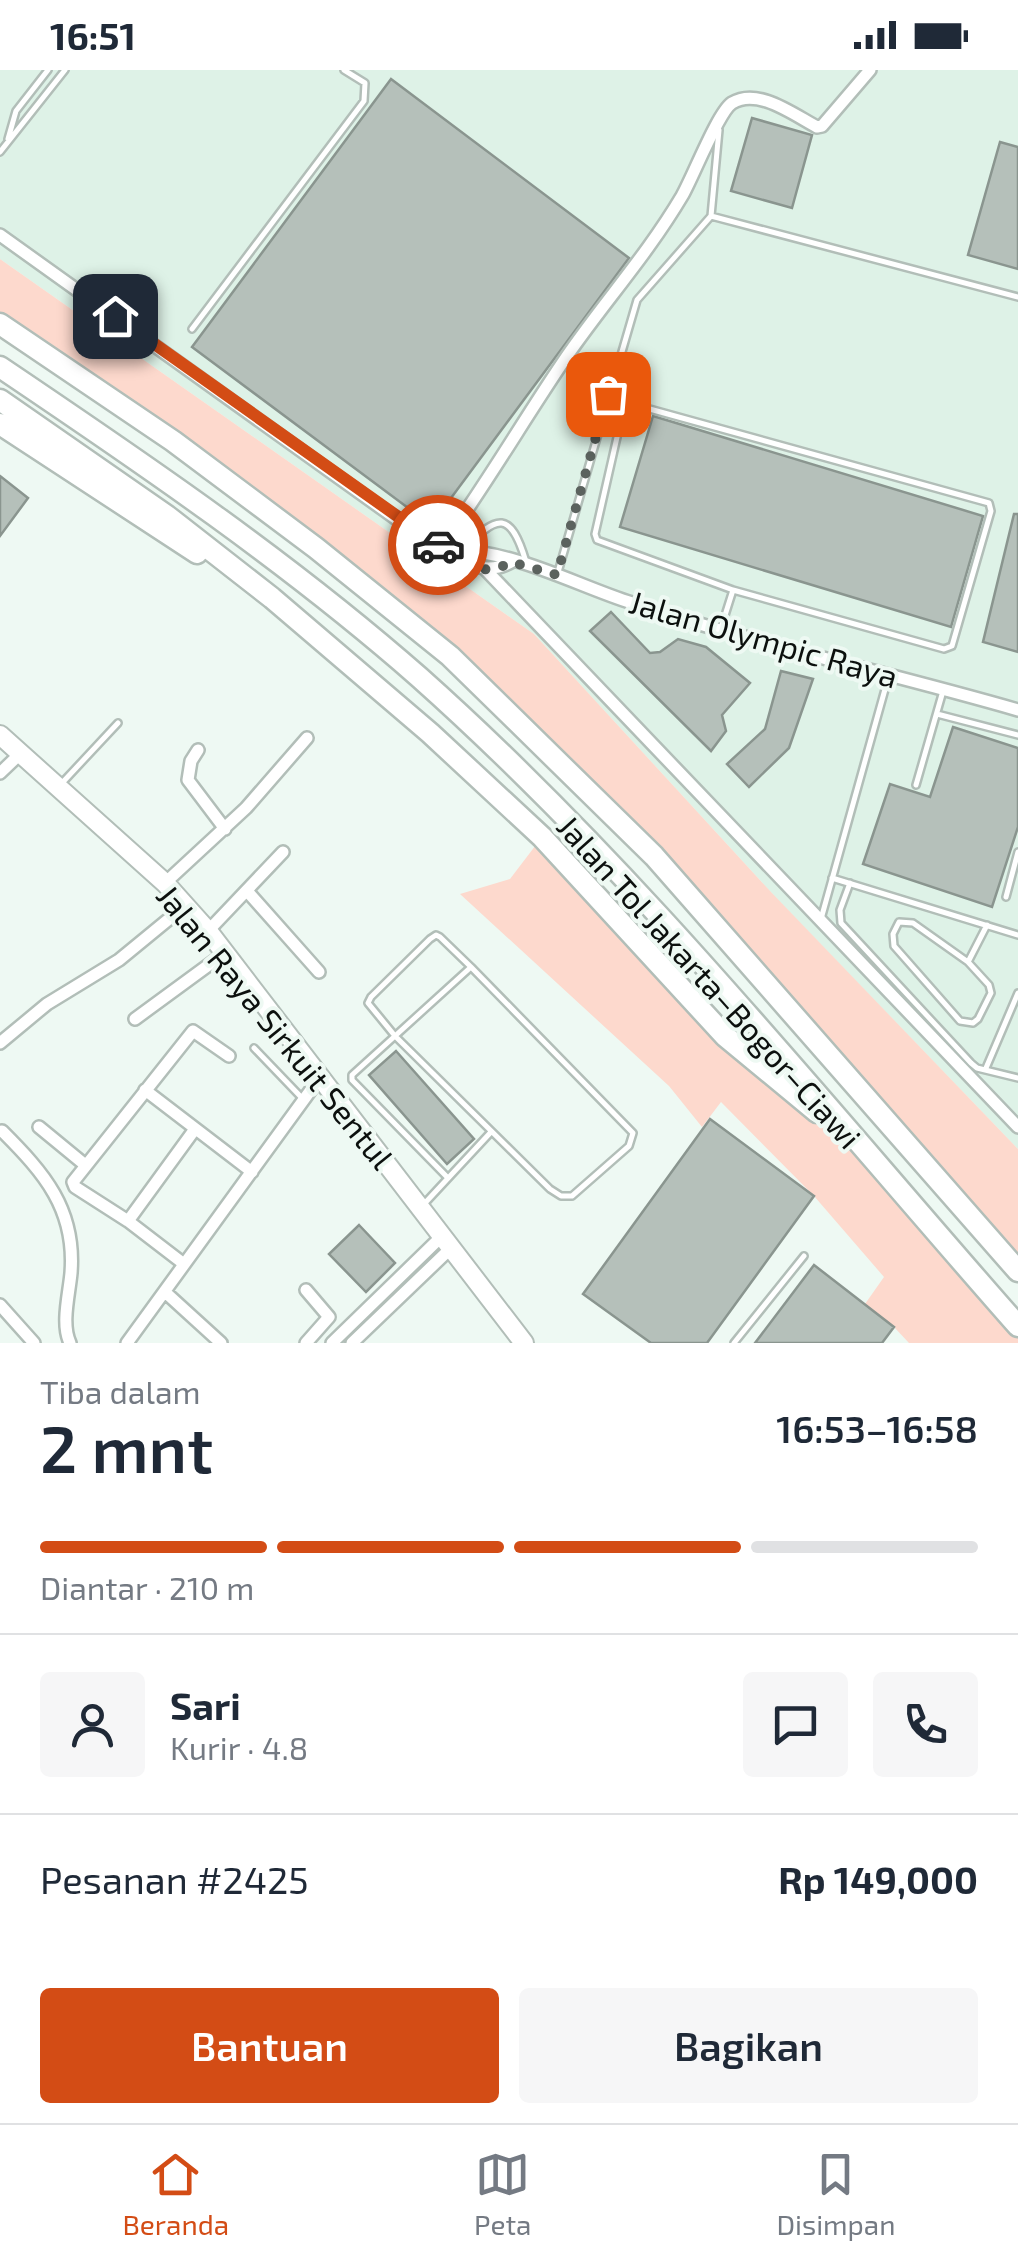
<!DOCTYPE html>
<html lang="id">
<meta charset="utf-8">
<style>
body{margin:0;font-family:"Exo 2",sans-serif;background:#f6f6f7;color:#1f2937;height:100vh;display:flex;flex-direction:column;font-size:38px;white-space:nowrap}
*{box-sizing:border-box;margin:0}
p{font-size:32px;color:#747a83}
.icon{flex:none;width:55px;height:55px;fill:none;stroke:currentColor;stroke-width:2;stroke-linecap:round;stroke-linejoin:round}
.map{position:relative;height:1273px;overflow:hidden}
.panel{display:flex;flex-direction:column;background:#fff;flex:1}
.panel>*{flex:none}
.pin{position:absolute;display:grid;place-items:center;width:85px;height:85px;color:#fff;margin:-42px;border-radius:20px;box-shadow:0 5px 15px #0006}
.courier{position:absolute;display:grid;place-items:center;width:100px;height:100px;margin:-50px;border:8px solid #d34c15;border-radius:50%;background:#fff;color:#222;box-shadow:0 2px 12px #0007}
.overview em{font-style:normal;font-weight:600}
.overview div{display:flex;flex-direction:column-reverse}
.overview{display:flex;align-items:center;justify-content:space-between;height:170px;padding:0 40px}
h1{font-size:65px;font-weight:600;line-height:75px}
.bar{display:grid;grid-template-columns:repeat(4,1fr);gap:15px 10px;align-content:center;height:120px;padding:0 40px}
.bar i{height:12px;border-radius:8px;background:#e0e1e3}
.bar .selected{background:#d34c15}
.bar p{grid-column:span 4}
.line{display:flex;align-items:center;gap:25px;padding:0 40px;border-top:2px solid #e0e1e3}
.line div{flex:1}
.round{display:grid;place-items:center;flex:none;width:105px;height:105px;border-radius:10px;background:#f6f6f7}
.primary-button{display:flex;gap:20px;margin-top:auto;padding:20px 40px}
.primary-button a{flex:1;height:115px;border-radius:10px;background:#d34c15;color:#fff;font-size:40px;font-weight:600;line-height:115px;text-align:center}
.primary-button a+a{background:#f6f6f7;color:#1f2937}
.status{display:flex;justify-content:space-between;align-items:center;height:70px;padding:0 50px;background:#fff;direction:ltr}
.status svg{height:28px;fill:currentColor}
.tabs{display:flex;justify-content:space-around;align-items:center;height:140px;border-top:2px solid #e0e1e3;background:#fff;font-size:28px;color:#747a83}
.tabs a{display:grid;justify-items:center;gap:5px}
.tabs .selected{color:#d34c15}
.map>svg:first-child{display:block}
.built{fill:#def2e7}
.green{fill:#fdd9cd}
.building{fill:#b5c0ba;stroke:#8a958f;stroke-width:2.5}
.lines{fill:none;stroke-linecap:round;stroke-linejoin:round}
.lane-casing{stroke:#b2beb8;stroke-width:10}
.street-casing{stroke:#b2beb8;stroke-width:16}
.primary-casing{stroke:#b2beb8;stroke-width:22}
.highway-casing{stroke:#b2beb8;stroke-width:25}
.lane{stroke:#fff;stroke-width:5}
.street{stroke:#fff;stroke-width:11}
.primary{stroke:#fff;stroke-width:18}
.highway{stroke:#fff;stroke-width:20}
.done{stroke:#5b625e;stroke-width:10;stroke-dasharray:0 18}
.route{stroke:#d34c15;stroke-width:12}
.labels{text-anchor:middle;dominant-baseline:central;stroke-width:8;stroke-linejoin:round;paint-order:stroke}
.street-label{font-size:32px;fill:#0c100e;stroke:#eef9f3}
</style>
<div class="status"><b>16:51</b><svg viewBox="0 0 49 12"><path d="M0 12V9h3v3zM5 12V6h3v6zM10 12V3h3v9zM15 12V0h3v12zM26 1h20v11H26zM47 4h2v5h-2z"/></svg></div>
<div class="map">
<svg width="1018" height="1273" viewBox="0 0 1018 1273">
<rect width="100%" height="100%" fill="#eef9f3"/>
<path class="built" d="M0,0H1018V1079L780,832L534,564L0,189Z"/>
<path class="green" d="M0,189L534,564L771,822L1018,1079V1201L654,786L450,586L0,254Z
M542,767L725,966L865,1081L1018,1256V1273H909L894,1257L865,1234L884,1207L814,1126L721,1032L702,1057L669,1016L460,824L510,809Z"/>
<path class="building" d="M391,9L629,188L431,455L192,277Z
M752,48L812,65L792,138L731,121Z
M1000,72L1018,77V199L968,185Z
M653,346L983,446L951,557L620,457Z
M0,406L28,428L0,466Z
M1014,444H1018V582L983,572Z
M611,542L650,583L660,582L678,569L706,577L750,613L722,645L726,661L711,681L590,561Z
M781,601L813,609L789,678L749,717L727,694L765,659Z
M953,657L1018,678V757L992,837L863,794L890,714L930,727Z
M396,981L474,1069L447,1094L369,1005Z
M710,1049L814,1126L707,1273H651L583,1224Z
M359,1155L395,1193L366,1222L329,1184Z
M814,1195L894,1257L882,1273H755Z"/>
<g class="lines">
<g class="lane-casing">
<path id="lane" d="M8,69L16,41L48,0
M0,82L65,0
M711,146L719,60
M192,259L364,31L365,13L344,0
M576,300L617,288
M628,333L989,433L991,441L952,576L944,579L733,520L597,470L595,464L623,341Z
M464,480C497,443 511,441 526,492
M558,502L637,230L711,146L1018,227
M721,558L733,520
M937,644L1018,665
M62,713L118,653
M916,715L943,621
M832,808L1018,865
M850,813L840,840L841,853L971,993L977,998L1018,1008
M1006,827L1018,782
M821,849L889,605
M968,892L989,915L991,923L978,949L973,953L960,951L894,876L893,864L899,852L913,853L968,892L987,855
M471,897L633,1063L629,1076L572,1126H561L550,1119L395,966Z
M254,978L302,1028
M986,998L1018,923
M448,1108L352,1010V1005L395,966L368,933L371,927L430,869L436,865L440,867L471,897
M425,1133L491,1062
M734,1273L804,1186"/>
</g>
<g class="street-casing">
<path id="street" d="M0,165L419,465C448,481 477,511 511,492
M441,477C486,415 524,349 567,286C605,231 647,185 682,126C693,107 718,42 732,33C758,17 794,45 817,57L822,56L870,0
M449,481C510,478 575,515 632,533C759,575 890,603 1018,640
M485,499L1018,1057
M198,680L191,691L188,710L225,759
M0,703L21,683
M165,813L246,738L307,668
M247,821L319,902
M208,861L283,782
M135,949L225,883
M0,973L47,934L119,890L186,835
M145,1020L252,1102
M39,1057L84,1094
M2,1061C44,1103 76,1139 71,1203C69,1225 61,1254 70,1273
M128,1151L195,1059
M184,1194L128,1151L75,1117L73,1112L193,961L229,986
M306,1220L329,1247L306,1273
M165,1222L221,1273
M0,1235L34,1273
M127,1273L321,1006
M332,1273L441,1167
M352,1273L450,1179"/>
</g>
<g class="primary-casing">
<path id="primary" d="M0,665L165,813L208,861L524,1273"/>
</g>
<g class="highway-casing">
<path id="highway" d="M0,254L173,371L316,478L450,586L654,786L1018,1201
M0,297C144,394 288,492 419,607C639,803 824,1036 1018,1256
M0,330L167,446L272,528L430,663L542,767L725,966L817,1042
M0,354L197,483"/>
</g>
<use href="#lane" class="lane"/>
<use href="#street" class="street"/>
<use href="#primary" class="primary"/>
<use href="#highway" class="highway"/>
</g>
<g class="lines">
<path class="done" d="M438,475C465,489 477,511 511,492L557,505L608,324"/>
<path class="route" d="M115,246L438,475"/>
</g>
<g class="labels">
<g class="street-label">
<text transform="translate(764 568) rotate(16)">Jalan Olympic Raya</text>
<text transform="translate(710 911) rotate(48)">Jalan Tol Jakarta–Bogor–Ciawi</text>
<text transform="translate(276 956) rotate(51)">Jalan Raya Sirkuit Sentul</text>
</g>
</g>
</svg>
<div class="pin" style="left:608px;top:324px;background:#ea580c"><svg class="icon" aria-label="bag" viewBox="0 0 24 24"><path d="M5 8h14l-1 12H6zM9 8a3 3 0 0 1 6 0"/></svg></div>
<div class="pin" style="left:115px;top:246px;background:#1f2937"><svg class="icon" aria-label="home" viewBox="0 0 24 24"><path d="M3 11l9-7 9 7M6 9v11h12V9"/></svg></div>
<div class="courier" style="left:438px;top:475px"><svg class="icon" aria-label="car" viewBox="0 0 24 24"><path d="M5 17H2v-5l4-1 3-4h7l3 4 3 1v5h-3M9 17h6M6 11h13"/><circle cx="7" cy="17" r="2"/><circle cx="17" cy="17" r="2"/></svg></div>
</div>
<section class="panel">
<div class="overview"><div><h1>2 mnt</h1><p>Tiba dalam</p></div><em>16:53–16:58</em></div>
<div class="bar"><i class="selected"></i><i class="selected"></i><i class="selected"></i><i></i><p>Diantar · 210 m</p></div>
<div class="line" style="height:180px"><a class="round"><svg class="icon" aria-label="person" viewBox="0 0 24 24"><circle cx="12" cy="8" r="4"/><path d="M4 21q1-7 8-7t8 7"/></svg></a><div><b>Sari</b><p>Kurir · 4.8</p></div><a class="round"><svg class="icon" aria-label="chat" viewBox="0 0 24 24"><path d="M4 5h16v11H9l-5 4z"/></svg></a><a class="round"><svg class="icon" aria-label="phone" viewBox="0 0 24 24"><path d="M5 4h4l2 5-3 2q2 4 5 5l2-3 5 2v4C11 20 4 13 5 4z"/></svg></a></div>
<div class="line" style="height:130px"><div>Pesanan #2425</div><b>Rp 149,000</b></div>
<div class="primary-button"><a>Bantuan</a><a>Bagikan</a></div>
</section>
<nav class="tabs">
<a class="selected"><svg class="icon" aria-label="home" viewBox="0 0 24 24"><path d="M3 11l9-7 9 7M6 9v11h12V9"/></svg>Beranda</a>
<a><svg class="icon" aria-label="map" viewBox="0 0 24 24"><path d="M3 6l6-2 6 2 6-2v14l-6 2-6-2-6 2zM9 4v14M15 6v14"/></svg>Peta</a>
<a><svg class="icon" aria-label="saved" viewBox="0 0 24 24"><path d="M7 4h10v16l-5-4-5 4z"/></svg>Disimpan</a>
</nav>
